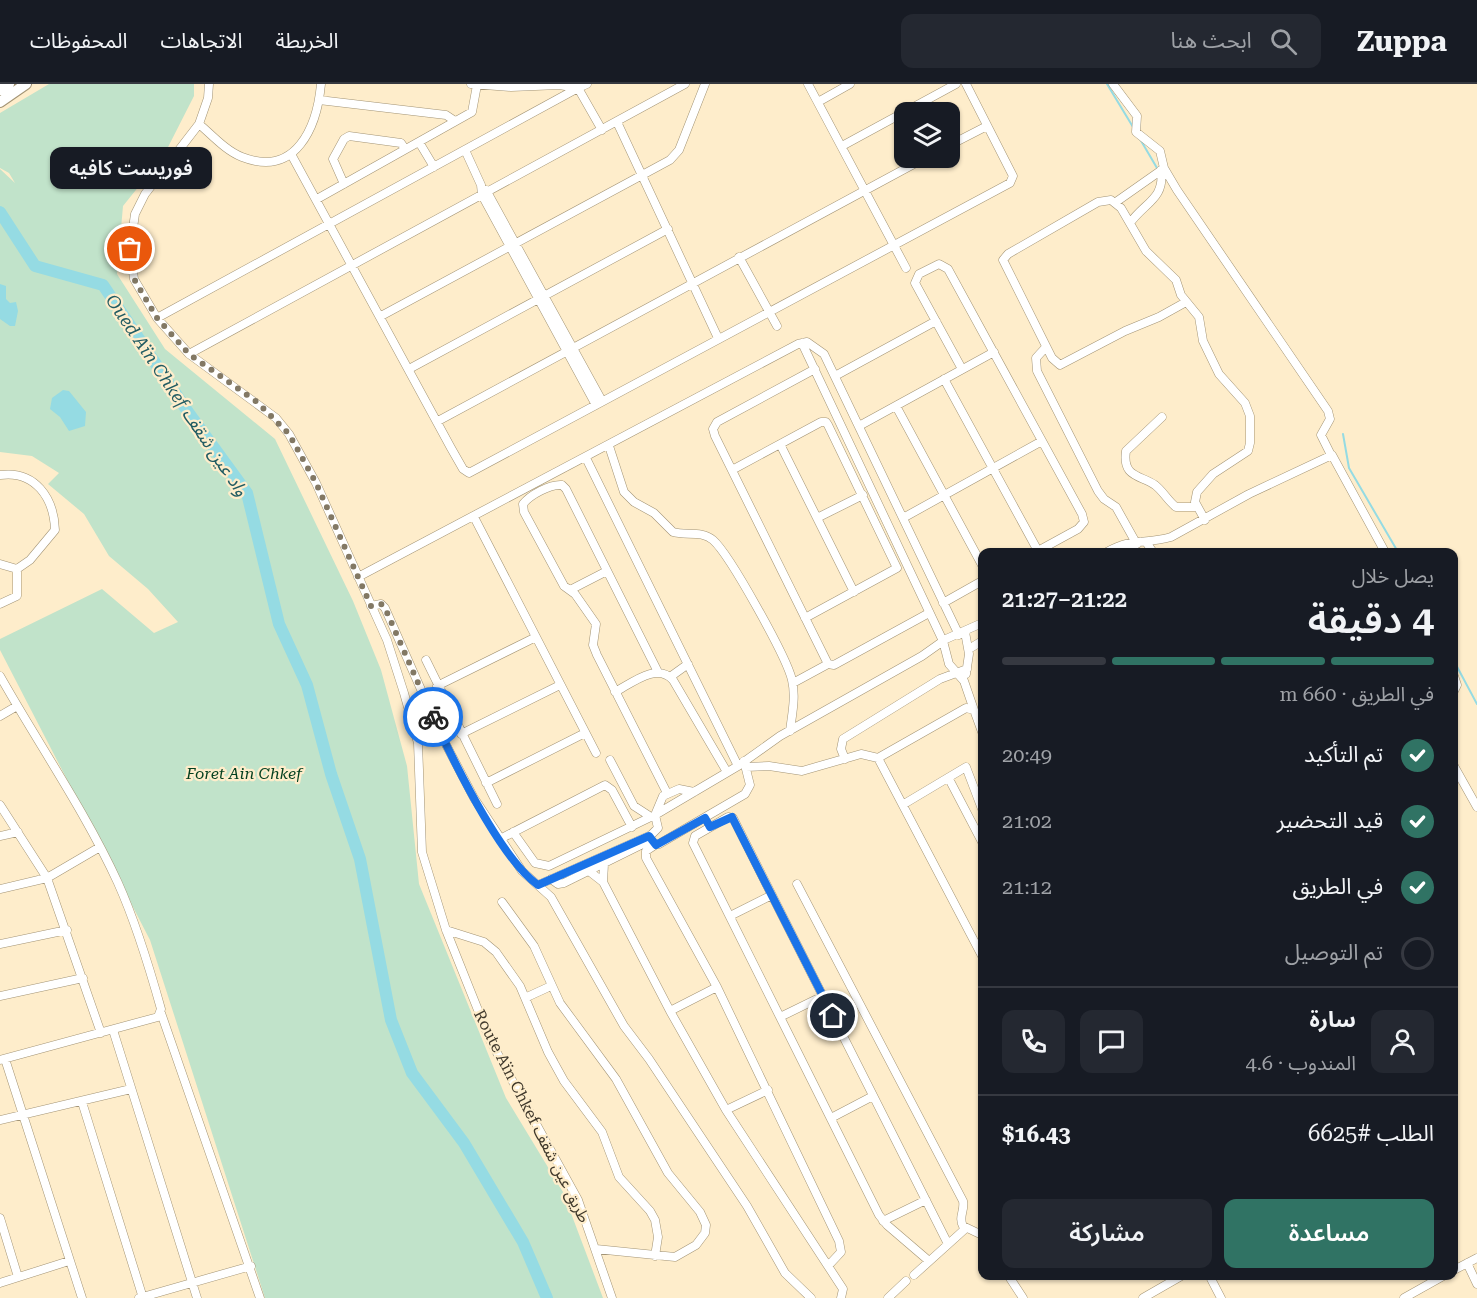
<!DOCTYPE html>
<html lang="ar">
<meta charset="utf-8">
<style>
body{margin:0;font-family:"Roboto Serif","Noto Sans Arabic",serif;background:#242831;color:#f1f3f6;direction:rtl;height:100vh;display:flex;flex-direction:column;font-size:22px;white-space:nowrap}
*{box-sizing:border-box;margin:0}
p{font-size:20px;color:#9ea1a6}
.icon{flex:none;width:33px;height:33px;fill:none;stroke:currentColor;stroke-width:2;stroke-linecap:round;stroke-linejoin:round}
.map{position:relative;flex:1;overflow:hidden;direction:ltr}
.drawer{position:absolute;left:978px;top:464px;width:480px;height:732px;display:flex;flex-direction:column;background:#171b24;border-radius:12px;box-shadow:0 2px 4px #0004;direction:rtl}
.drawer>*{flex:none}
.controls{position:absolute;left:894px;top:18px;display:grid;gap:12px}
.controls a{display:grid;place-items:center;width:66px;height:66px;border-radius:12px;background:#171b24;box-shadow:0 2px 4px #0004;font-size:30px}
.pin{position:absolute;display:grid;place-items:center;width:51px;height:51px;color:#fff;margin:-26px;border:3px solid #fff;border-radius:50%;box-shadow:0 2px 6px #0007}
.courier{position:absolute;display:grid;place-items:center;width:60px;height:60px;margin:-30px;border:4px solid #1a73e8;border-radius:50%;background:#fff;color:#222;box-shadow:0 2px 8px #0007}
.bubble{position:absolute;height:42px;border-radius:12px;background:#171b24;box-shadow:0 2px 4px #0004;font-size:20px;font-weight:600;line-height:42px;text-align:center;direction:rtl}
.summary em{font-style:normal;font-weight:600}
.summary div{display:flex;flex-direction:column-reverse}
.summary{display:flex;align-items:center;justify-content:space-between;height:102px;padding:0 24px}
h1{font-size:39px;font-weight:600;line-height:45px}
.bar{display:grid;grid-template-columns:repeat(4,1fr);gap:9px 6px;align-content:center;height:72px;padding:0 24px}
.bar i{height:8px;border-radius:4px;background:#363941}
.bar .current{background:#307364}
.bar p{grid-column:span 4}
.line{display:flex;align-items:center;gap:15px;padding:0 24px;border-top:2px solid #363941}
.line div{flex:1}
.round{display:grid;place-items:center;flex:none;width:63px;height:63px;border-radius:12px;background:#242831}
ol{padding:0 24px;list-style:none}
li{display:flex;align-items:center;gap:18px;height:66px}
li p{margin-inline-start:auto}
li .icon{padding:6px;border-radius:50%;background:#307364;color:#fff;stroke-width:4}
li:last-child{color:#9ea1a6}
li i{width:33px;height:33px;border:3px solid #363941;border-radius:50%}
.action{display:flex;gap:12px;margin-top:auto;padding:12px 24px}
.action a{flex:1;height:69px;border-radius:12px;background:#307364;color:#fff;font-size:24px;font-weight:600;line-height:69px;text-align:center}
.action a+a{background:#242831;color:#f1f3f6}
header{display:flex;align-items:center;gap:36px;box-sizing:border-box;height:84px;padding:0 30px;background:#171b24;border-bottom:2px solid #363941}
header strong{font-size:28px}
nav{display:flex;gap:33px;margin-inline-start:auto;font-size:21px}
.search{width:420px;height:54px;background:#242831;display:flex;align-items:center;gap:15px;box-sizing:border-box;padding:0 21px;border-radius:12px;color:#9ea1a6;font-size:22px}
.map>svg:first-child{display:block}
.green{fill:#c1e3ca}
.water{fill:#95dbe3}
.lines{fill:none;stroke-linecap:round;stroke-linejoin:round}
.stream{stroke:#95dbe3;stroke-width:2}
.river{stroke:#95dbe3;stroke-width:12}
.minor-casing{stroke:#a39475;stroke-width:9}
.highway-casing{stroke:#a39475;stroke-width:12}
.minor{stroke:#fff;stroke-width:8}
.highway{stroke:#fff;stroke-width:10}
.done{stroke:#827864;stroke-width:6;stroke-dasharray:0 10.8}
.route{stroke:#1a73e8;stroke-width:8}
.labels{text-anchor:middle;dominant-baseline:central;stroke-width:4.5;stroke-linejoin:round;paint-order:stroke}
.park-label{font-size:16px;font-style:italic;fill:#023f1f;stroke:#feedcb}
.street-label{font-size:16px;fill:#40392c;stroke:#feedcb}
.water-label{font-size:18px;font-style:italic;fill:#225c63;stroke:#feedcb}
</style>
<header>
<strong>Zuppa</strong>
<div class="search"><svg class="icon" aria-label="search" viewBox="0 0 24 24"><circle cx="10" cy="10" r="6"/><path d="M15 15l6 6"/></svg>ابحث هنا</div>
<nav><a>الخريطة</a><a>الاتجاهات</a><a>المحفوظات</a></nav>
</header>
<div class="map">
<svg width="1477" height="1214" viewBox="0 0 1477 1214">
<rect width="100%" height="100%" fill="#feedcb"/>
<path class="green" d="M49,0H194V12L164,71L123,122L117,190L165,265L275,355L353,517L381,586L407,682L419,800L506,1014L563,1108L603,1214H265L150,856L0,566V555L102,505L154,549L178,538L148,505L109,472L84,430L48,400L59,389L32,372L0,368V85L15,99L9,89L0,84V29Z"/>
<path class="water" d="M0,200L6,202V215L10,219L16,218L18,227L15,242H10L0,235Z
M63,306L69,307L86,328L85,342L69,347L60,333L50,325L52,314Z"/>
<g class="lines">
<path class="stream" d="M1107,0L1133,43
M1140,55L1157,84
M1343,350L1349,384L1398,468
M1454,577L1477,620"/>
<path class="river" d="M0,128L35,182L103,201L188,328L247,409L279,540L307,601L331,690L360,775L391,936L412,989L464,1059L523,1158L547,1214"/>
<g class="minor-casing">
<path id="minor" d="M209,0L208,14L199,40L145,110L135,130L130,165L134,195L157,234L189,270L276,334L289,350L316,399L387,556L404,609L418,659L422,768L446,846L490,956L578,1116L612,1214
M471,0L511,3L559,1L578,4L587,0
M808,0L906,184
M1113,0L1137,32L1136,48L1160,67L1164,84L1177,106L1328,327L1330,335L1321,351L1331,371
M319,16L446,31L455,37
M818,18L850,0
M617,38L718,254
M199,40C212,51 226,67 242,73C296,94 317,43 321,0
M419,58L434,83
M950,61L987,42
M842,62L956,0
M465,66L481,101L482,111L596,321
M291,70L451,364L463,385L469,389L1010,99L1013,92L966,0
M344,100L333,75L344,55L349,52L401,59L405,65
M486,106L602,317
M317,115L472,28L477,1
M1116,118L1163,85
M1130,139C1145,118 1165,115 1161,86
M739,173L777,242
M1186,218L1159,233L1125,247L1060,281L1052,274L1003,176L1008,170L1098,118L1111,116L1121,124L1146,167L1176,196L1181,211L1199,233L1203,257L1219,290L1245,319L1250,332V359L1248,367L1213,390L1197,408L1195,418L1205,436
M381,232L670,76L679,66L705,0
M157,234L578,4L602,46
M802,259L943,557L949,580L964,597L974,626
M1046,263L1036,274L1037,287L1098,407L1104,415L1116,423L1135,457
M189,270L685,0
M409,285L668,145
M815,285L717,338L713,345L715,352L828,580L834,581L929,529
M962,285L915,199L919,190L939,180L948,185L1082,430L1084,438L1078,445L1036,468
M835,292L936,237
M944,295L1038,467
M896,322L982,481
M1162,333L1126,367C1122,394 1141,391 1155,401C1163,407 1168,417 1176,423H1196
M438,337L925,74
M859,342L994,268
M780,360L854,508
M609,362L624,408L634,418L654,429L673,448C685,452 702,446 713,456C730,471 787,574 792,596C796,613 792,630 790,647
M586,374L738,682
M732,386L821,338H826L828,341L897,484L805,534
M0,391C35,386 54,414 55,446L30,476L17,485V512L0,520
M474,433L596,669
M817,434L863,411
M903,434L1042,357
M1146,458L1153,468
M1107,468C1133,453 1144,461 1171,453L1249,410L1332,371L1385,468
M1123,468L1140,458
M0,480L17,485
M358,493L798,260L807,258L824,270L959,551
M570,506L607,487
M943,519L982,497
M371,522L381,520L385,524L442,653L474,714L522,787L551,813L624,942L649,975L747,1122L785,1189L811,1214
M965,548L969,570L966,590
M969,565L982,557
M426,576L497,720
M658,588L566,405L562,401C550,400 530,411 523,420L524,428L564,502L575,510L596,540L593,561L597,571L667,709
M0,592C39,661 85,727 118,799C136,839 149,882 161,925L158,933L0,976
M1454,592L1457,601L1454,607
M670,593L688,580
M793,599L828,580
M437,602L536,553
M615,608C632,599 657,578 673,596L727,688
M0,632L17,622
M982,648L974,626L966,624L878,674L982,872
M461,650L560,601
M845,675L841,665L843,655L940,595L967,585
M610,676L634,722L651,733
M1454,682L1477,723
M746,683L769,682L802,687L861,670L878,674
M949,695L982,758
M486,699L585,649
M904,720L966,683L982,725
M0,721L47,794L101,949
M513,748L535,779L549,782L655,731L738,682L780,652L922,572L946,555L982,539
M0,752L18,748
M500,755L605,701L612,706L632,743
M652,759L659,760L745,710L750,701L744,677
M655,761L646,767V774L717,903L839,1157L841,1168L828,1182
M589,787L603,798L670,927L726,1026L843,1205L841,1214
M551,795L558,800L564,799L651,756
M603,798L604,780
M797,800L963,1117C965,1127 958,1133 963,1142L982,1151
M538,801L651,751L658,744L655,731L663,712L679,705L694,708
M0,805L47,794L100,763
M502,818L534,862L560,919L616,995L668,1089L700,1128L706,1141L705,1149L696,1161L675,1173L596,1165
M730,832L772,811
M446,846L484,858L496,868L520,902L548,968L564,997L602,1048L619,1093L650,1127L655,1136L658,1153L655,1172
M0,860L67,846
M0,912L83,894
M527,913L551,902
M670,927L717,903
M161,929L260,1214
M780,933L823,912
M113,946L197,1214
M5,975L82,1214
M82,1018L143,1214
M726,1026L768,1006
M831,1034L873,1012
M0,1036L131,1005
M0,1134L18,1193
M883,1137L926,1116
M929,1177L887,1141L879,1131L693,759L695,752L728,733L733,734L948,1160
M1467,1179L1477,1200
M1454,1186L1477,1174
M914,1191L965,1145
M1008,1191L1023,1214
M1209,1191L1221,1214
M0,1199L69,1177
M139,1214L251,1182
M888,1214L906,1197
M1143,1214L1183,1191
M1404,1214L1445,1191"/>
</g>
<g class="highway-casing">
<path id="highway" d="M0,6L9,0
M0,18L26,0"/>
</g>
<use href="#minor" class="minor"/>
<use href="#highway" class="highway"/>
</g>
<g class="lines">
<path class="done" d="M130,165L134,195L157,234L189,270L257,318L289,350L316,399L371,522L381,520L385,524L433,633"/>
<path class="route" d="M433,633C453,676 500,774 538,801L649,752L656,761L705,734L710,743L732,733L833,932"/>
</g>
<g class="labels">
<g class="park-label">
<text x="244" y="689">Foret Ain Chkef</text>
</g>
<g class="street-label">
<text transform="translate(532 1032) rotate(63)">Route Aïn Chkef طريق عين شقف</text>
</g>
<g class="water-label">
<text transform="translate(177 311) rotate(56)">Oued Aïn Chkef واد عين شقف</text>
</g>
</g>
</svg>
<div class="controls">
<a><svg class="icon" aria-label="layers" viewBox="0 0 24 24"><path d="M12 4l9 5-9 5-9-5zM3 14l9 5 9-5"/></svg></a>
</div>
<div class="pin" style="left:130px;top:165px;background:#ea580c"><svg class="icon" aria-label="bag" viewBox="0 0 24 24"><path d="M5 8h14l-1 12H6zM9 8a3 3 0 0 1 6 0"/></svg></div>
<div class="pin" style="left:833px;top:932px;background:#1f2937"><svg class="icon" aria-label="home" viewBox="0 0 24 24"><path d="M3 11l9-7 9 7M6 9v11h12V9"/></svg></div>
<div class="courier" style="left:433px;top:633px"><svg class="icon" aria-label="bike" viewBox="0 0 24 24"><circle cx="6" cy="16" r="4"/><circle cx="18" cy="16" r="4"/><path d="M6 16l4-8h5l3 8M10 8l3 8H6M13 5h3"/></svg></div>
<div class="bubble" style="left:50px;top:63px;width:162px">فوريست كافيه</div>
<section class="drawer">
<div class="summary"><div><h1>4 دقيقة</h1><p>يصل خلال</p></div><em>21:22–21:27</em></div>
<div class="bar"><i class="current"></i><i class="current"></i><i class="current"></i><i></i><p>في الطريق · 660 m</p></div>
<ol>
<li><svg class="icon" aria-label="check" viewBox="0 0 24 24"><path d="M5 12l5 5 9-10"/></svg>تم التأكيد<p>20:49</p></li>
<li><svg class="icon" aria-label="check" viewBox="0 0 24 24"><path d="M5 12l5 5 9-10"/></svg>قيد التحضير<p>21:02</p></li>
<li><svg class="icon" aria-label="check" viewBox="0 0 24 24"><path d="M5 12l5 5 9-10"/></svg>في الطريق<p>21:12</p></li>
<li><i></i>تم التوصيل</li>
</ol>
<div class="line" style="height:108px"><a class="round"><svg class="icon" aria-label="person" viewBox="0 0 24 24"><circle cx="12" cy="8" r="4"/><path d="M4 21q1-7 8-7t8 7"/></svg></a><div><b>سارة</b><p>المندوب · 4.6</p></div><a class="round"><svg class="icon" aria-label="chat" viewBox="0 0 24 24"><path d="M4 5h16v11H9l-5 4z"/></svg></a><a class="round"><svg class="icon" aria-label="phone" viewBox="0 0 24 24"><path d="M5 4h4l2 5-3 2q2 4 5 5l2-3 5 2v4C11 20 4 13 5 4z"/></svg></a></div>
<div class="line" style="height:78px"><div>الطلب #6625</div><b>$16.43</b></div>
<div class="action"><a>مساعدة</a><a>مشاركة</a></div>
</section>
</div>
